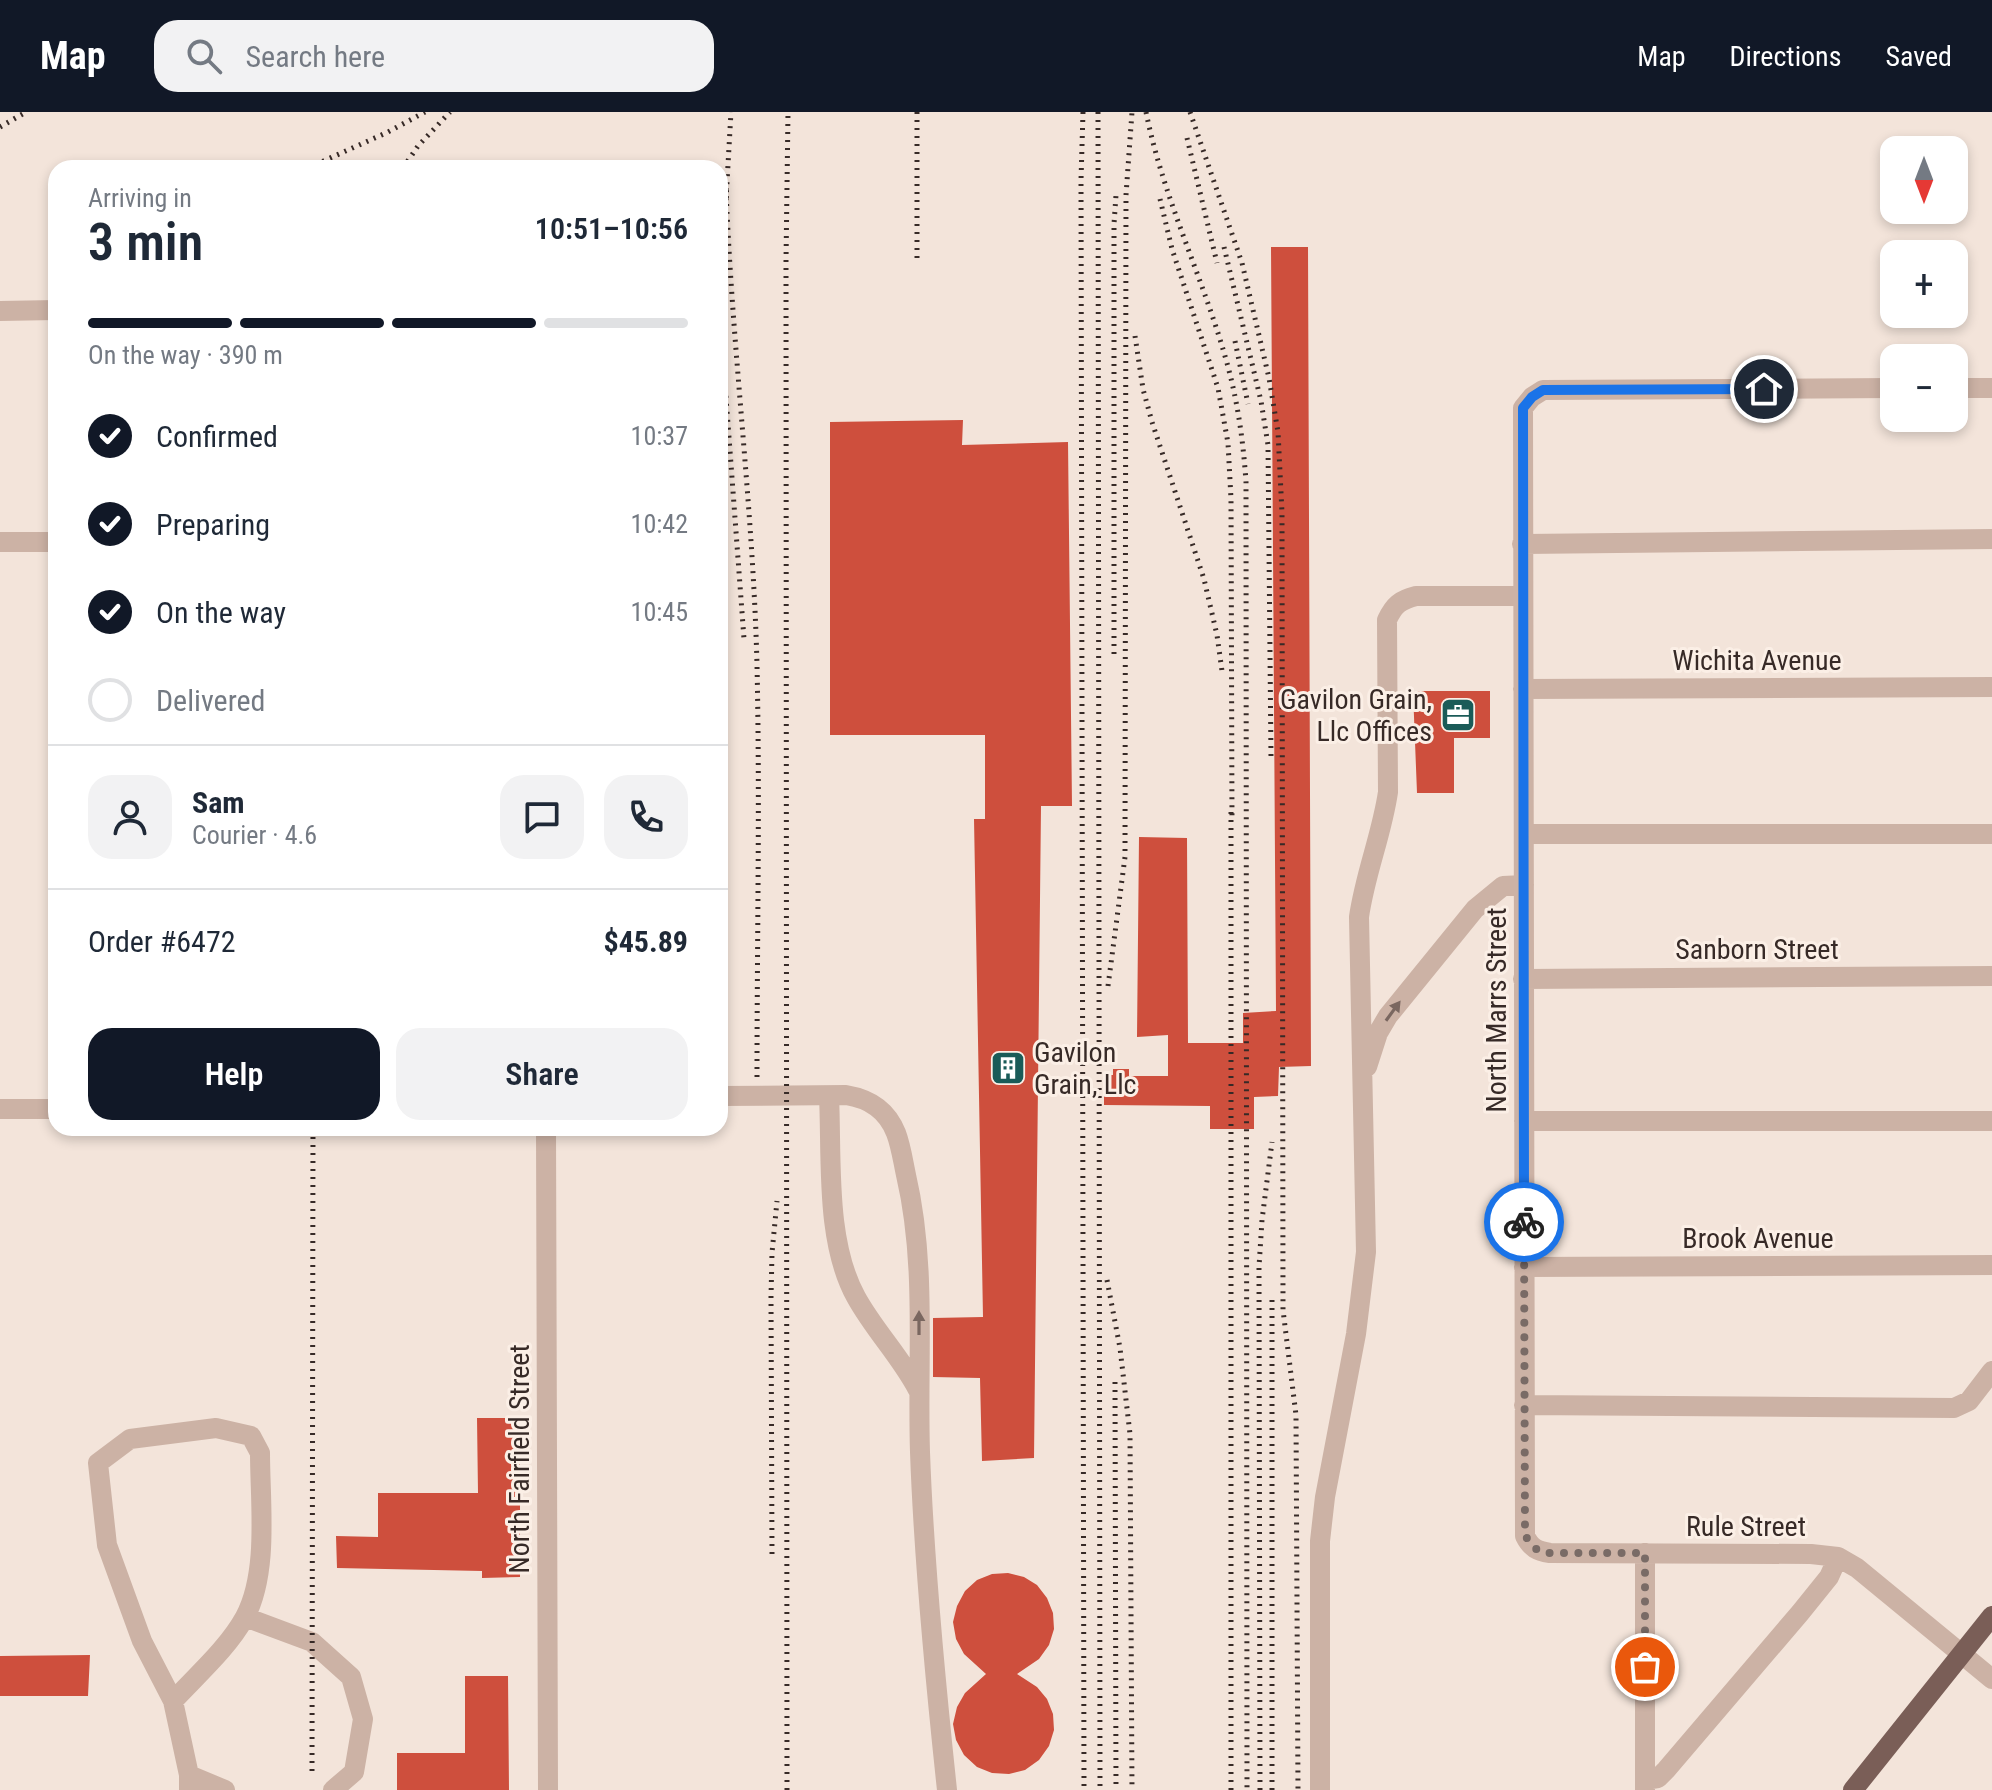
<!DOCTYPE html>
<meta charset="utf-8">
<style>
body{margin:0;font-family:"Roboto Condensed",sans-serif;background:#f2f2f3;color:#1f2937;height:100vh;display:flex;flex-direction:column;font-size:30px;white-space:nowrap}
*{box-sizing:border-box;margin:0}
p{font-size:26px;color:#747a83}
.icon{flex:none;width:44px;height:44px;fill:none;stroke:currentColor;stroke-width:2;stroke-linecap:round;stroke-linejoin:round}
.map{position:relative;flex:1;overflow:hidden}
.drawer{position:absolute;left:48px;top:48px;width:680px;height:976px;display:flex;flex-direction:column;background:#fff;border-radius:24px;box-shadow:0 4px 12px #0003}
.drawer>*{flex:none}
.needle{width:52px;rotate:180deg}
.controls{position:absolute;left:1880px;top:24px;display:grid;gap:16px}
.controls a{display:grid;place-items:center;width:88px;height:88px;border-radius:16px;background:#fff;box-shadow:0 4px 12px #0003;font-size:40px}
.pin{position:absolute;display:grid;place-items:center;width:68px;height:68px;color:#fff;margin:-34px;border:4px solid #fff;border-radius:50%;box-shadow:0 2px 8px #0007}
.courier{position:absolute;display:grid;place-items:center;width:80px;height:80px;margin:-40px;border:6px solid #1a73e8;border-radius:50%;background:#fff;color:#222;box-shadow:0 2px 10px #0007}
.overview em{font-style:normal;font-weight:600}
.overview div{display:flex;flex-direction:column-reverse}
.overview{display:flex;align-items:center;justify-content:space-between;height:136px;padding:0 40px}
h1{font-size:52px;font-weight:600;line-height:60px}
.bar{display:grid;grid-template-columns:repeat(4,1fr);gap:12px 8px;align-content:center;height:96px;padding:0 40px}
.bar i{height:10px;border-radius:6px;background:#e0e1e3}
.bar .active{background:#111827}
.bar p{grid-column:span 4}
.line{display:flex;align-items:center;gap:20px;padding:0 40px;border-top:2px solid #e0e1e3}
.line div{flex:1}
.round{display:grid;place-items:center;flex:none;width:84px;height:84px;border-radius:24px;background:#f2f2f3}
ol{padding:0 40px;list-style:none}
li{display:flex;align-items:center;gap:24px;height:88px}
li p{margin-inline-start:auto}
li .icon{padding:8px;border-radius:50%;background:#111827;color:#fff;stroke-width:4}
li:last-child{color:#747a83}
li i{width:44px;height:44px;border:4px solid #e0e1e3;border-radius:50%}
.action{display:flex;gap:16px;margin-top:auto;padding:16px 40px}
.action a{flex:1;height:92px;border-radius:24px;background:#111827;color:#fff;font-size:32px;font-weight:600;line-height:92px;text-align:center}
.action a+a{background:#f2f2f3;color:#1f2937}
header{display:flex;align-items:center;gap:48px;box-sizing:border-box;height:112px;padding:0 40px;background:#111827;color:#fff}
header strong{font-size:38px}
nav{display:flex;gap:44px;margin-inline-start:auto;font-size:28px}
.search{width:560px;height:72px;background:#f2f2f3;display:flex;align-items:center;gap:20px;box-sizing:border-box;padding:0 28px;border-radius:24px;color:#747a83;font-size:30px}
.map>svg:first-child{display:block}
.building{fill:#ce4f3d}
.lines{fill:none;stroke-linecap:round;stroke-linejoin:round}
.minor{stroke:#ccb2a5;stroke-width:20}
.major{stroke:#7a5e57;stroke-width:20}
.rail{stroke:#372a27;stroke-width:5;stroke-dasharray:2 6;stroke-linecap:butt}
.oneway{fill:#7a6760}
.done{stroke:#796b66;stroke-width:8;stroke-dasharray:0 14.4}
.route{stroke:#1a73e8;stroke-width:10}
.labels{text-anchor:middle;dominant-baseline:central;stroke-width:6;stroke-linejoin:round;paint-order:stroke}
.street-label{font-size:28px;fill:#372a27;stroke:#fbefe6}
.poi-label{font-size:28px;fill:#372a27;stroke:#fbefe6;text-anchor:end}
</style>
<header>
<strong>Map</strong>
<div class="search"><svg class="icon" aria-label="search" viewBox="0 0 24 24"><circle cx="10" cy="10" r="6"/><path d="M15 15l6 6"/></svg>Search here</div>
<nav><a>Map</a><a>Directions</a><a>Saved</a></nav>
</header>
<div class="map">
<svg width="1992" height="1678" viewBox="0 0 1992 1678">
<rect width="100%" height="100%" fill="#f3e4da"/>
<path class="building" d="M1271,135H1308L1311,954L1279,955L1278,984L1254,985V1017H1210V994L1104,993V963H1113V957H1129V964H1168V923L1137,925L1139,725L1187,726L1188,931H1243V901L1276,899Z
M963,308L962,333L1068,330L1072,694H1041L1034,1346L982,1349L980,1266L933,1265V1206L983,1205L974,707H985V623H830V310Z
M1413,579H1490V626H1454V681H1417Z
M477,1306H520V1465L482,1466V1459L337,1456L336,1424L378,1425V1381H478Z
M1008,1461L1024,1465L1037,1473L1047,1486L1053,1501L1054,1517L1049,1533L1039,1547L1017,1562L1037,1575L1047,1587L1053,1602L1054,1618L1049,1634L1039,1648L1025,1658L1009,1662L992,1661L977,1655L964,1643L956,1628L953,1612L957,1595L965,1581L986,1562L964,1542L956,1527L953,1510L957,1494L965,1479L977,1468L992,1462Z
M90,1543L88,1584H0V1544Z
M465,1564H508L509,1678H397V1641H465Z"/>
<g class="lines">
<path class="minor" d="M0,199L56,198
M1894,276L1543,278L1532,285L1523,296L1525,1424C1531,1436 1537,1439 1550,1441L1811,1442L1838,1445L1857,1456L1992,1567
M1954,276H1992
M0,430H56
M1522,432L1992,427
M1523,577L1992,575
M1524,722H1992
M1523,867L1992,864
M1367,955L1378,921L1388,904L1475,797L1503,774L1524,773
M720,984L846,983C870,987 887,998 896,1021C901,1034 903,1049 906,1063C927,1153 917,1247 920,1340C924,1452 935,1566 947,1678
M829,984C832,1046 825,1129 856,1185C874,1218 901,1245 918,1278
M0,997H56
M1524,1009H1992
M546,1016L548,1678
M1524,1155L1992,1153
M1524,1293L1954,1296L1969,1289L1992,1259
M245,1505L312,1530L351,1565L363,1607L354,1660L333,1678
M173,1589C197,1563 228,1536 245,1505C269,1460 260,1391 260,1341L251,1324L216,1316L130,1327L98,1351L107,1433L142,1529L173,1589L189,1663V1678
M189,1663L225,1678
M1645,1668L1658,1666L1666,1658L1800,1501L1829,1465L1838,1445
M1320,1678V1429L1325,1385L1356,1222L1366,1140L1359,805C1365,762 1382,722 1388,680L1387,508C1394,493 1400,488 1416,484H1522
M1645,1678V1441"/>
<path class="major" d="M1853,1678L1992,1504"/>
<path class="rail" d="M917,0V148
M1083,0L1081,68L1084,1678
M1098,0L1100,1678
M1146,0C1163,85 1201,161 1225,244C1237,285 1243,326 1246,370L1247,1678
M1190,0L1242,151L1269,266L1278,320L1282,401L1283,1198L1296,1303L1298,1678
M0,15L26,0
M1187,26L1217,151
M308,56L388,20L425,0
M403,56L418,34L450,0
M726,76C732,236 753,394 757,553C760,690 757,828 757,965
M1160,87L1172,137L1218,276L1228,331L1231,387L1232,709
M726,88L731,0
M1224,135L1261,289L1268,333L1271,646
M723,204V245L744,527
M1135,224L1143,277L1152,310L1204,467L1217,523L1222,559
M1235,229L1248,292
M1114,542V112L1116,83
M1108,874L1125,745L1126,83L1132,0
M1107,1168L1120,1236L1130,1322L1132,1678
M1115,1270L1116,1678
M772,1442L771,1185L772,1141L777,1089
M312,1659L313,1016
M787,1678L786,149L788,0
M1231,1678V698
M1260,1678L1259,1155L1262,1108L1272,1030
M1272,1678V1182"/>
</g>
<defs><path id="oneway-solid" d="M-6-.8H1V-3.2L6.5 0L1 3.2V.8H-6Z" transform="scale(2)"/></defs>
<g class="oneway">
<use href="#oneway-solid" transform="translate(1393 899) rotate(-54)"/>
<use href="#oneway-solid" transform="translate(919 1211) rotate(-90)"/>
</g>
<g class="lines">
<path class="done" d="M1524,1110L1525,1424L1538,1439L1550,1441H1645V1555"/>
<path class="route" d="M1524,1110L1523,296L1532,285L1543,278L1764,277"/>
</g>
<defs>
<g id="office-square" transform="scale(1.8)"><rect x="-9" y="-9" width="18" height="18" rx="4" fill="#1a5b58" stroke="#fbefe6"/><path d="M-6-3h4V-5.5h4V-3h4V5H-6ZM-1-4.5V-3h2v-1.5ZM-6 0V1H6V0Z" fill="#fff"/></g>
<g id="building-square" transform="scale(1.8)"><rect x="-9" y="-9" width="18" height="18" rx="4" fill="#1a5b58" stroke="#fbefe6"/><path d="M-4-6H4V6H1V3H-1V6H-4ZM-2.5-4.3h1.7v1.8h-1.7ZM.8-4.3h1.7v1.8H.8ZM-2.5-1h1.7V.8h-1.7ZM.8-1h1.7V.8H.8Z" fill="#fff"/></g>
</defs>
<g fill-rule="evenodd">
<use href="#office-square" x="1458" y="603"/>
<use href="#building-square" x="1008" y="956"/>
</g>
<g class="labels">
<g class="street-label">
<text x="1757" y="548">Wichita Avenue</text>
<text x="1757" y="837">Sanborn Street</text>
<text transform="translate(1496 898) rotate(-90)">North Marrs Street</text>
<text x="1758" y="1126">Brook Avenue</text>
<text transform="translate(519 1347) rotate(-90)">North Fairfield Street</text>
<text x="1746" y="1414">Rule Street</text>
</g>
<g class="poi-label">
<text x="1432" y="587">Gavilon Grain,<tspan x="1432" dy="32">Llc Offices</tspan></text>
<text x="1034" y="940" text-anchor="start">Gavilon<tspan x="1034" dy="32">Grain, Llc</tspan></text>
</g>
</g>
</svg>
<div class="controls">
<a><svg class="needle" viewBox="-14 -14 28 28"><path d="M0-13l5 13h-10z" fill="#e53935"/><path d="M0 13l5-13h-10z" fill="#747a83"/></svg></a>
<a>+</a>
<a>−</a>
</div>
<div class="pin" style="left:1645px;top:1555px;background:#ea580c"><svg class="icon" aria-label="bag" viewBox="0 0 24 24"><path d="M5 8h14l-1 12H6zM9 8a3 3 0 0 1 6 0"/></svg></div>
<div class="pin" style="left:1764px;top:277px;background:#1f2937"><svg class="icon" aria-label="home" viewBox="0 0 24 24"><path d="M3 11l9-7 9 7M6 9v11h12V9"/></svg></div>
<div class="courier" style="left:1524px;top:1110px"><svg class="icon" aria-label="bike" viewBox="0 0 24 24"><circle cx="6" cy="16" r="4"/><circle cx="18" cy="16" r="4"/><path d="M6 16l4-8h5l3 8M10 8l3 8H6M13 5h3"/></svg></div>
<section class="drawer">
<div class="overview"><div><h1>3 min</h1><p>Arriving in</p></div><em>10:51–10:56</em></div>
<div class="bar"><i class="active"></i><i class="active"></i><i class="active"></i><i></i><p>On the way · 390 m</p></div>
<ol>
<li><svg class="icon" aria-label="check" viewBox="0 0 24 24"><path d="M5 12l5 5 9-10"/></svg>Confirmed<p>10:37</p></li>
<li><svg class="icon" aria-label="check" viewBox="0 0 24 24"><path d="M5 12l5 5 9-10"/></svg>Preparing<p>10:42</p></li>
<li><svg class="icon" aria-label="check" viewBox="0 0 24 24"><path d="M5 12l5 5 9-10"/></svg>On the way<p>10:45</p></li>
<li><i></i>Delivered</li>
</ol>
<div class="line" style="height:144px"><a class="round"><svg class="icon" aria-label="person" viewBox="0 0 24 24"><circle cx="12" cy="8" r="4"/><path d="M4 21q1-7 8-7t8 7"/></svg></a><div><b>Sam</b><p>Courier · 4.6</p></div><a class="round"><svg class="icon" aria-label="chat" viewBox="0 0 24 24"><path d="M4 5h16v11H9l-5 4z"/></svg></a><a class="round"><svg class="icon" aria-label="phone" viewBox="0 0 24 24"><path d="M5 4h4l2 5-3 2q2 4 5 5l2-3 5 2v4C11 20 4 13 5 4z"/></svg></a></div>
<div class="line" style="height:104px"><div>Order #6472</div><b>$45.89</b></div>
<div class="action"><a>Help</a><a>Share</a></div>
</section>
</div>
